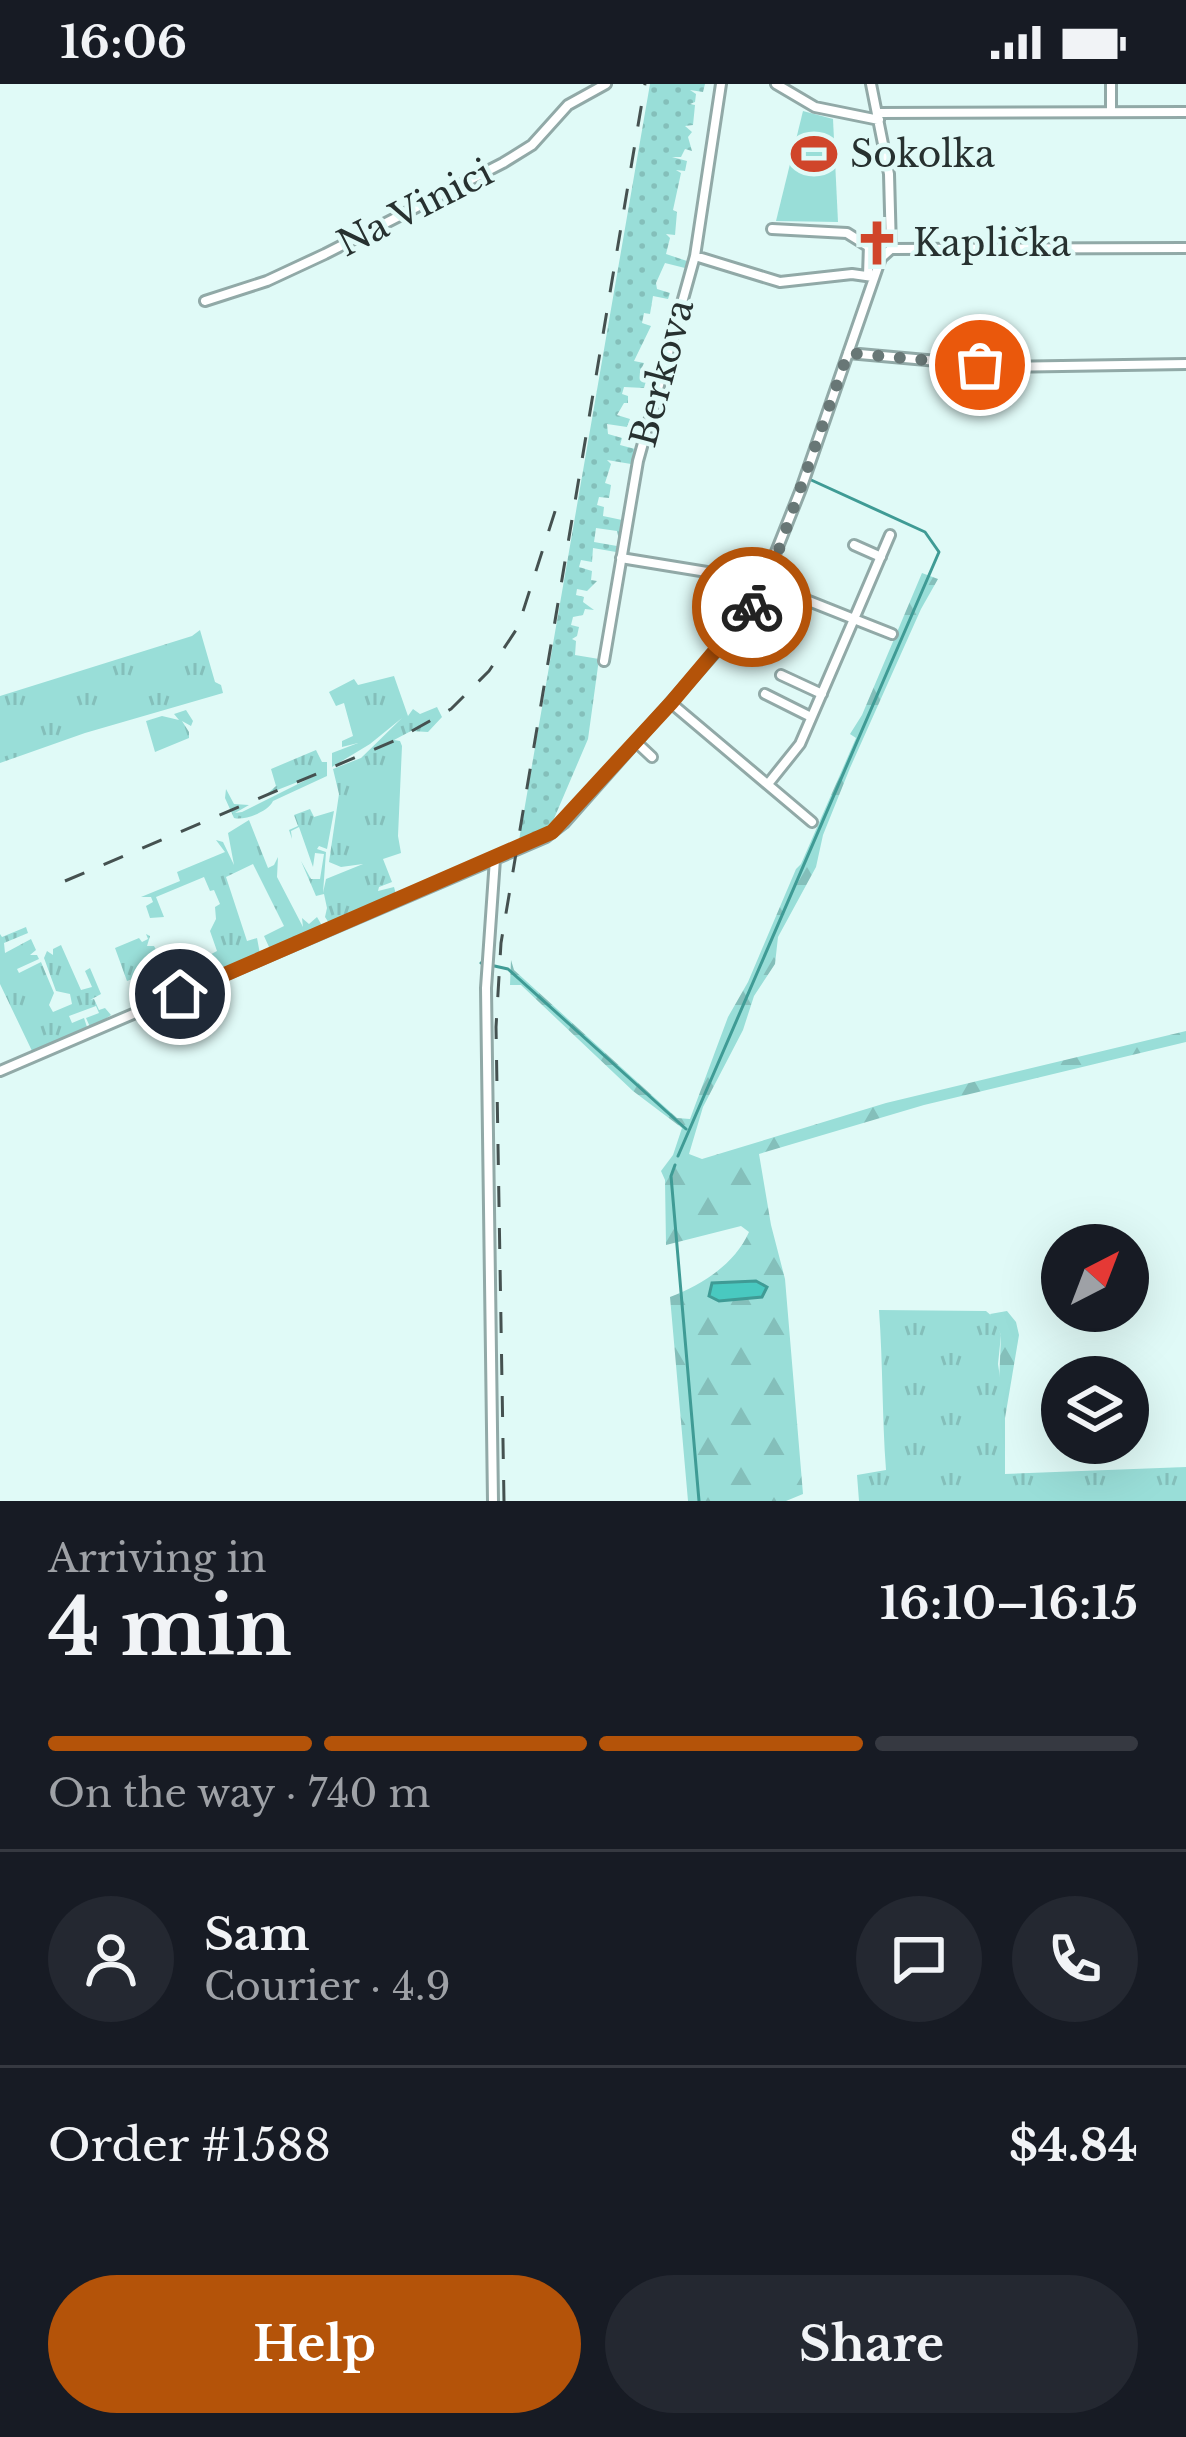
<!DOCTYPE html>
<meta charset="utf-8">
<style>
body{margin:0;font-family:"Libre Baskerville",serif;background:#242831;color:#f1f3f6;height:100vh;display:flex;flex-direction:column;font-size:45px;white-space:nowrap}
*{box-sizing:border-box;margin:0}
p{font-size:39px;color:#9ea1a6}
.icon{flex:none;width:66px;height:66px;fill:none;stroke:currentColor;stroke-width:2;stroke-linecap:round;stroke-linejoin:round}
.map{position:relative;height:1417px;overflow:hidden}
.panel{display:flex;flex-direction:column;background:#171b24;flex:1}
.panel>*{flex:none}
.needle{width:78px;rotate:42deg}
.buttons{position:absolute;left:1041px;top:1140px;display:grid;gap:24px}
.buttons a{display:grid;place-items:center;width:108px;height:108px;border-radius:50%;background:#171b24;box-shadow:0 12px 48px #0002;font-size:60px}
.pin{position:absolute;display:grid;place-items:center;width:102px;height:102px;color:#fff;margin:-51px;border:6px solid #fff;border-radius:50%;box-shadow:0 3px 12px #0007}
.courier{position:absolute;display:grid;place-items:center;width:120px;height:120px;margin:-60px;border:9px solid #b45309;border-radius:50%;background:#fff;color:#222;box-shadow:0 3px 15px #0007}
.summary em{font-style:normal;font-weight:700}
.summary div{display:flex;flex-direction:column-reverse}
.summary{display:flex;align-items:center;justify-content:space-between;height:204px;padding:0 48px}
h1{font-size:78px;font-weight:700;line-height:90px}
.bar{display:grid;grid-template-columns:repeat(4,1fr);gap:18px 12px;align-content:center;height:144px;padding:0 48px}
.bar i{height:15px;border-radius:9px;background:#363941}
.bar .current{background:#b45309}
.bar p{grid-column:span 4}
.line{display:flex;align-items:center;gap:30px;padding:0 48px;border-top:3px solid #363941}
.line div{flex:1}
.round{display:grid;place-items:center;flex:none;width:126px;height:126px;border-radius:63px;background:#242831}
.action{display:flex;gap:24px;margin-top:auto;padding:24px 48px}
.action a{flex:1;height:138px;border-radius:72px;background:#b45309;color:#fff;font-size:48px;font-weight:700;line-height:138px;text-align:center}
.action a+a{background:#242831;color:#f1f3f6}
.status{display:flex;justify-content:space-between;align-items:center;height:84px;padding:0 60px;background:#171b24;direction:ltr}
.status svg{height:33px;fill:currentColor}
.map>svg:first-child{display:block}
.grass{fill:url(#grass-tufts)}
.forest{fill:url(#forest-firs)}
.garden{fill:url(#garden-dots)}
.pitch{fill:#99ded8}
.water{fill:#49c9c0;stroke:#3f9b95;stroke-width:3}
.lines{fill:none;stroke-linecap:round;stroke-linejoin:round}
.stream{stroke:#3f9b95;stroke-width:3}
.minor-casing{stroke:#91a9a7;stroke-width:14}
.minor{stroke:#fff;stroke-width:8}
.rail{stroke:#455150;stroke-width:3;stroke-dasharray:21 21;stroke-linecap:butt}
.done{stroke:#687776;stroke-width:12;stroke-dasharray:0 21.6}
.route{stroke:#b45309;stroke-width:15}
.labels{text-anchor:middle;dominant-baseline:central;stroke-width:9;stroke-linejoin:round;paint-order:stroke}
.poi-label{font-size:36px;fill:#273130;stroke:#e0faf7;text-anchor:start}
.street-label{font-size:36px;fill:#273130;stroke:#e0faf7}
</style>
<div class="status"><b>16:06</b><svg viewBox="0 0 49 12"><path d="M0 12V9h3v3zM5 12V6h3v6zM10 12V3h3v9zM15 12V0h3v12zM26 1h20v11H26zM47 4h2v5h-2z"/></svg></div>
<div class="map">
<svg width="1186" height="1417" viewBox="0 0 1186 1417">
<defs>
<pattern id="grass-tufts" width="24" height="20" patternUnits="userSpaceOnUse" patternTransform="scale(3)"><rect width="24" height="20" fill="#99ded8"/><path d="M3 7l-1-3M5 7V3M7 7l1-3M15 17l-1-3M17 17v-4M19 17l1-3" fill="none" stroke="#84bfba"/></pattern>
<pattern id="forest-firs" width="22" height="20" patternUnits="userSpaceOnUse" patternTransform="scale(3)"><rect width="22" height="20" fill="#99ded8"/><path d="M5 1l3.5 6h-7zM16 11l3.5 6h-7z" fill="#84bfba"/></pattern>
<pattern id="garden-dots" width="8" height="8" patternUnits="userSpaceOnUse" patternTransform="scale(3)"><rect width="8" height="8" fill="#99ded8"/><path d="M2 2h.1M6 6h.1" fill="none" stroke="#84bfba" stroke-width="1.8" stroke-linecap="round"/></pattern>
</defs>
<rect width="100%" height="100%" fill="#e0faf7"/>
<path class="grass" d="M200,546L215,598L221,601L223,609L85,649L0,679V612L192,552Z
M394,592L408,632L413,625L420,630L437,623L442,633L428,648L411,647L394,656L400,657L402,662L398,752L401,769L383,775L392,798L379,803L378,807L394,803L397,814L331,842L325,833L327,824L324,810L316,812L301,777L311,795H320L324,770L315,769L313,783L299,743L291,747L292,755L289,746L298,742L294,731L310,725L314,733L334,727L327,765L319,762L317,765L326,768L323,809L326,795L363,780L341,783L329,778L339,710L333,685L361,674L402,634L370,660L332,683V669L358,659L342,663V657L353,652L344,619L336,622L329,608L354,595L358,601Z
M186,626L193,637L191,642L182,637L189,648V654L155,668L146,637L162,632L179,636L174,630Z
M316,666L322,678H327V692L273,717C269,727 245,737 234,734L225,714L226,705L234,720L249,721L235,729L242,728L318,690L267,710L276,702L271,685Z
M249,736L268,784L274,781L278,773L277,793L303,843L302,834L309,840L317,833L324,845L278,865L269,863L264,852L284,842L253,780L226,793L247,857L257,854L260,870L186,902L179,899L168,878L181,874L190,881L217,867L210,847L216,835L215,823L220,820L214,806L210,807L204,793L156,813L164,833L150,834L146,822L153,818L151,813H141L180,797L177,788L225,768L216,756L223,758L234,781L228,749Z
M26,843L28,849L4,859L5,869L31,855L36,866L30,871H37L39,875L17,885L19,889L41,878L54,909L49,921L53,928L72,920L70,910L56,907L44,874L47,867L53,871V865L61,861L81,906L92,903L85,887L90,884L101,910L90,916L94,915L99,926L105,924L111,931L91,945L86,934L99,929L96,922L69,932L72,939L84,934L88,946L33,969L0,900V850L2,853Z
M146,850L150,852L147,862H154L165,883L127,897L115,864L139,854L142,858L148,855Z
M879,1226L986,1227L994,1234L1001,1251L998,1280L1005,1328V1390L1186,1383V1417H859L857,1391L886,1386C882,1332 883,1281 879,1226Z"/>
<path class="forest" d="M922,489L938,495L921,525L850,684L823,751L816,783L778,853L775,880L754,912L743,946L703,1023L689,1070L702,1075L886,1019L1186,947V958L924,1021L759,1070L771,1141L785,1195L803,1410L786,1417H688L670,1213C702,1201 735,1180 749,1148L741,1142L666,1161L665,1096L661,1087L673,1071L682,1044L633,1007L521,901H510L511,876L514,886L677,1034L690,1035L728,933L748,898L796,785L801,780L856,654L850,650L862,631Z
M1007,1227L1016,1238L1019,1251L1005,1334L999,1300L1001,1251L990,1230Z"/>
<path class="garden" d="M650,0H705L703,8L690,6L696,10L695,18L690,20L695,21L693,41L685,42L692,48L688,53L692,67L685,65L681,73H672L687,77L685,87L676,86L681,89L673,126L677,128L675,151L666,150L670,154L666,170L687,177L685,184L665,179L656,199L657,205L670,209L668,215L653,212L650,230L644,229L642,239L651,242L634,277L644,279L640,288L655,292L653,299L646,297L644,304L624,303L622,310L628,312V319H624L617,331L630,335L627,343L607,340L608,350L622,354L620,361L635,365L631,380L607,376L611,380L605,399L611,401L609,414L599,413L597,421L604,423L603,432L622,436L619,456L617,447L596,444L594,458L617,462L616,468L593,464L592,478L581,476L579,483L592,487L591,496L597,497L587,507L577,505L576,511L584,513L583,518L594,526L585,525L583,531L573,533L571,541L579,543L577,552L572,555L576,557L575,571L599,575L588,655L550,744L518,762Z"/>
<path class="pitch" d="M803,27L833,35L838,138L776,137Z"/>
<path class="water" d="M756,1197L767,1203L762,1213L719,1217L709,1212L712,1199Z"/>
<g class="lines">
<path class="stream" d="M481,879L508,885L686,1045
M678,1072L939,468L925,448L809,395
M675,1081L671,1092L699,1417"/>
<g class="minor-casing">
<path id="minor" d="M776,0L815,23L879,36
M871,0L889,90L891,165
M1111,27V0
M877,29L1186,28
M772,145L847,149L882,171
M891,165L1186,164
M695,172L780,198L852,190L873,193
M868,192L869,160
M205,217L267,197L325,170L503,79L532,61L568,21L606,0
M848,269L1005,283L1186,280
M854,461L881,473
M621,474L756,496L854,535L890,451
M604,577L638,377L695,172L721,0
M781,591L822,610
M765,610L811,633
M671,619L812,738
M636,658L652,673
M768,700L800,660L854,535L892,550
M0,987L495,775L546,753L564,739L726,556L758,513L801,405L881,174L891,165
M493,1417L486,904L495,775"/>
</g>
<use href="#minor" class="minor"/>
<path class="rail" d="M65,797L396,656L451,625L489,587L518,543L558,418
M504,1417L496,943L501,859L645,0"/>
</g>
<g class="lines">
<path class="done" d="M752,523L771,488L848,269L980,281"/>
<path class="route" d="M180,910L552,748L671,619L752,523"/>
</g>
<defs>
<g id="stadium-bare" transform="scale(3.6)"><path d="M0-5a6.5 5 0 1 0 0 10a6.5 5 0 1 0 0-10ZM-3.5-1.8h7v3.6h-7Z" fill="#d0452a" stroke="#e0faf7" stroke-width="2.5" paint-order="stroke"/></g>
<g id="church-bare" transform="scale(3.6)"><path d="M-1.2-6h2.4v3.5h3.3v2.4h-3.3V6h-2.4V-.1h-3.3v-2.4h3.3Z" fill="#d0452a" stroke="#e0faf7" stroke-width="2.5" paint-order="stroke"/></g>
</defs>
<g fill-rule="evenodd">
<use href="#stadium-bare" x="814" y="70"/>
<use href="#church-bare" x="877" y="159"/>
</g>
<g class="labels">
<g class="poi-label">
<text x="850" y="70">Sokolka</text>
<text x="913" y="159">Kaplička</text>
</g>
<g class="street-label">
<text transform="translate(415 124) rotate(-27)">Na Vinici</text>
<text transform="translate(662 289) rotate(-75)">Berkova</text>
</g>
</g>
</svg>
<div class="buttons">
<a><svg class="needle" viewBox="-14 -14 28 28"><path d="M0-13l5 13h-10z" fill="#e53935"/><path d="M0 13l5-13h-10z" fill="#9ea1a6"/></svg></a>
<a><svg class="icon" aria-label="layers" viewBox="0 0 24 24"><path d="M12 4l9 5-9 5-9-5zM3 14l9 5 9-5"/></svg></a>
</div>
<div class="pin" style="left:980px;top:281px;background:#ea580c"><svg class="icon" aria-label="bag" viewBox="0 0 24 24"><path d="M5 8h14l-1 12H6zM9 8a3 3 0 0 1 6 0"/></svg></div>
<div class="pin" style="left:180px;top:910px;background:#1f2937"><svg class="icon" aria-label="home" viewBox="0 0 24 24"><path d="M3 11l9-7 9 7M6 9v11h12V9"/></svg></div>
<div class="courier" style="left:752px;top:523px"><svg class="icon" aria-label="bike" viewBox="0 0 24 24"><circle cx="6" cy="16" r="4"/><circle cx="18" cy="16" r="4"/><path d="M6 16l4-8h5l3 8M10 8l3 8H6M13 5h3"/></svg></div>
</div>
<section class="panel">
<div class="summary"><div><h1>4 min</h1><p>Arriving in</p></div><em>16:10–16:15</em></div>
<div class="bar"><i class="current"></i><i class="current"></i><i class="current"></i><i></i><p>On the way · 740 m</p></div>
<div class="line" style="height:216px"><a class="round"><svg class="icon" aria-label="person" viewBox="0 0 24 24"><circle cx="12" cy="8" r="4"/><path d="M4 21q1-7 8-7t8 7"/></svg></a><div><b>Sam</b><p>Courier · 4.9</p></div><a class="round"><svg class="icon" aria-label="chat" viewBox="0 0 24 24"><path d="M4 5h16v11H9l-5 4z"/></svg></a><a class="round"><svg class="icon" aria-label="phone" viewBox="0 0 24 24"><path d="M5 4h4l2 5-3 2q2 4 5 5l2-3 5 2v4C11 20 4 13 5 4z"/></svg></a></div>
<div class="line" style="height:156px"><div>Order #1588</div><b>$4.84</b></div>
<div class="action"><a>Help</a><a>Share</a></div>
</section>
